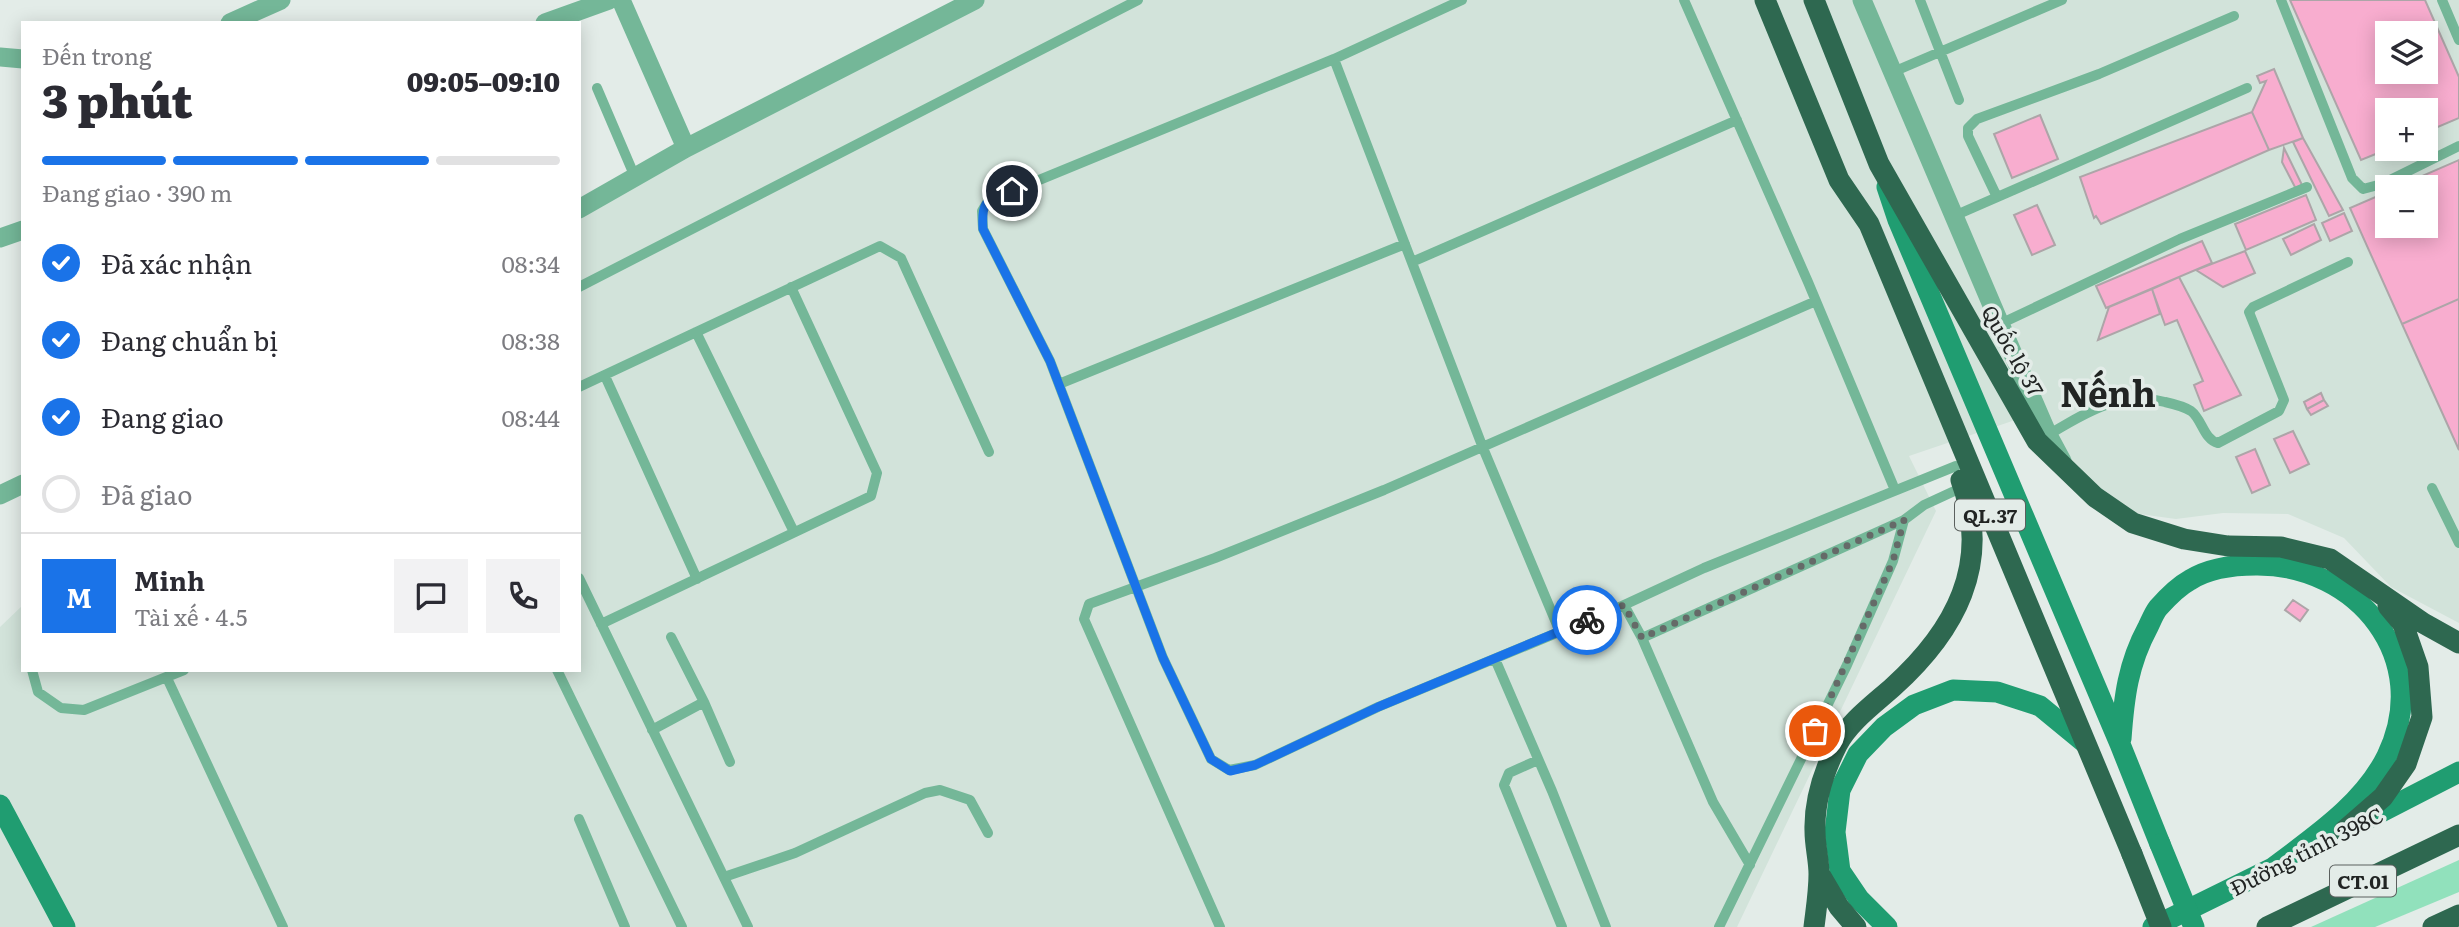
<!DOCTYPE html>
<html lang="vi">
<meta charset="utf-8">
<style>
body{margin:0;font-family:Literata,serif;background:#f2f2f3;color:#2b2b33;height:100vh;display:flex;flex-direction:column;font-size:26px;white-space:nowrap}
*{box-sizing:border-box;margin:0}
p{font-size:23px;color:#7c7c81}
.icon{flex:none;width:38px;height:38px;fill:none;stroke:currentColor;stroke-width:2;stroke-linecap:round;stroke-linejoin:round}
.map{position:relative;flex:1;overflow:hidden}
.panel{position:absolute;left:21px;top:21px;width:560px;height:651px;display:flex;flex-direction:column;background:#fff;border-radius:0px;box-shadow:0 4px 18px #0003}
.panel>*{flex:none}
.fabs{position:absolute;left:2375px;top:21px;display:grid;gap:14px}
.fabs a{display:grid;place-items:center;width:63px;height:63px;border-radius:0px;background:#fff;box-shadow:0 4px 18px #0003;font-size:35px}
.pin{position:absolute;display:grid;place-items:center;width:60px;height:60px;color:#fff;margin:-30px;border:4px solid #fff;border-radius:50%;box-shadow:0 2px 7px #0007}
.courier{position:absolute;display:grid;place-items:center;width:70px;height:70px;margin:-35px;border:5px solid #1a73e8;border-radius:50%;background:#fff;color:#222;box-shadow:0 2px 9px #0007}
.overview em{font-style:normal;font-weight:800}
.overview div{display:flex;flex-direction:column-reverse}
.overview{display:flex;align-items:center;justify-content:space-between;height:119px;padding:0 21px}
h1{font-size:46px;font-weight:800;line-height:52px}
.bar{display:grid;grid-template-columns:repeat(4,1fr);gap:10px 7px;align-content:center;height:84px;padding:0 21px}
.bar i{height:9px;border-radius:5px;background:#e1e1e2}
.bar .current{background:#1a73e8}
.bar p{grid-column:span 4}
.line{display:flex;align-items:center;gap:18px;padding:0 21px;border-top:2px solid #e1e1e2}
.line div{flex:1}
.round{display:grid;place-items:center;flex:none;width:74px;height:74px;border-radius:0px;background:#f2f2f3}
ol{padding:0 21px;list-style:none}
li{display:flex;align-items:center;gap:21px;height:77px}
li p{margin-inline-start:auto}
li .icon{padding:7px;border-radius:50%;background:#1a73e8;color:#fff;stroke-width:4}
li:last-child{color:#7c7c81}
li i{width:38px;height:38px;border:4px solid #e1e1e2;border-radius:50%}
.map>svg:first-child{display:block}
.built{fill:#d2e3da;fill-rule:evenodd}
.green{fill:#91e1bc}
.building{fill:#f8adcf;stroke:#ada5a8;stroke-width:2;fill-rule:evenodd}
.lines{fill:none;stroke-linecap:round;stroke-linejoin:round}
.lane{stroke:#74b798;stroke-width:10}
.street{stroke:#74b798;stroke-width:19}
.secondary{stroke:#209d71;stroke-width:21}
.highway{stroke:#2e6850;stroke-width:21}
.secondary-bridge{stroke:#209d71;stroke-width:21}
.highway-bridge{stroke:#2e6850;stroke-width:21}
.done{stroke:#656a68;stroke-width:7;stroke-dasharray:0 12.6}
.route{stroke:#1a73e8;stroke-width:9}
.labels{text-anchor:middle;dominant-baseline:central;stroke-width:7;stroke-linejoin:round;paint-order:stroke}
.shield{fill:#e3ece8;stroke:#5b605e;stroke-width:2}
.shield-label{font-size:19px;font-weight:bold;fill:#212423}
.street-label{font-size:21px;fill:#212423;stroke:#e3ece8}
.town-label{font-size:35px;font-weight:bold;fill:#212423;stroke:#e3ece8}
</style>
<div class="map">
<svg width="2459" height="927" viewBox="0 0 2459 927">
<rect width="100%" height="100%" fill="#e3ece8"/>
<path class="built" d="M971,0H2459V623L2391,587L2344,538L2288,514L2223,513L2176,519L2118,511L2027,416L1909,456L1936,511L1737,927H0V627L23,605V670H579V217ZM2387,33H2426V72H2387ZM2387,110H2426V149H2387ZM2387,187H2426V226H2387Z"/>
<path class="green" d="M2459,860V892L2375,927H2311Z"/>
<path class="building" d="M2290,0H2425L2459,77V118L2426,132V110H2387L2388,149L2361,160ZM2387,33H2426V72H2387Z
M2274,69L2303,138L2269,150L2252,112L2266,81L2260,83L2257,76Z
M2252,112L2269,150L2101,224L2096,216L2094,218L2080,177Z
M2040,115L2058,159L2012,178L1994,134Z
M2303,138L2343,210L2329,216L2293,142Z
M2284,148L2302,185L2296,189L2282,162Z
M2459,160V299L2402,324L2350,208L2387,192V226H2426V187H2397Z
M2306,195L2316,220L2246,250L2235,224Z
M2037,205L2055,245L2032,255L2014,215Z
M2344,213L2352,231L2330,241L2322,223Z
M2314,224L2321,240L2291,255L2283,239Z
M2202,241L2212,263L2106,308L2096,286Z
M2245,251L2255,273L2223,287L2196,270Z
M2179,277L2241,395L2204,411L2194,385L2203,381L2177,320L2165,325L2152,289Z
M2152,289L2160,314L2098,340L2109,307Z
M2459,299V450L2402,324Z
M2321,393L2324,400L2307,409L2304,402Z
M2324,400L2328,406L2311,415L2307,409Z
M2293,431L2309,464L2290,473L2274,439Z
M2255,449L2270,485L2252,493L2236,457Z
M2293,600L2308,610L2300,621L2285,610Z"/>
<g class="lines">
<path class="lane" d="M1462,0L1334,59L988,201L982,211L983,229L1050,361L1163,658L1211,759L1229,770L1255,765L1378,707L1624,605L1704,568L1956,466
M1684,0L1808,282L1895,490
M1920,0L1959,100
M2281,0L2352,178L2363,189L2382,184L2459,146
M2442,0L2459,40
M1334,59L1483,448L1560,632
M1893,72L2062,0
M597,88L635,177
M1997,197L1968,136V128L1977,119L2099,74L2234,16
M1954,216L2247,88
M1412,262L1737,120
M579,287L1138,0
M2000,324L2180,239L2307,187
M696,332L794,532
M605,376L697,579
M1059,384L1405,244
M579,387L880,246L901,258L989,452
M2048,435C2085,413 2120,390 2165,402C2174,404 2183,406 2191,411C2202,419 2204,440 2218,443L2279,411L2284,400L2249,312L2253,307L2348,262
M2432,488L2459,543
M579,578L748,927
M1624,605L1642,638L1713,802L1750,865
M601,624L871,496L877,473L791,287
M671,637L704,702L730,762
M1642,638L1904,520
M1495,659L1552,791L1606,927
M32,670L38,692L61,708L84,710L184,670
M557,670L682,927
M167,678L283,927
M652,730L704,702
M1538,760L1509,773L1504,785L1562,927
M579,819L625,927
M724,877L795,853L925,793L940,790L970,800L988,833
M1220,927L1084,619L1089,604L1215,558L1384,490L1816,301
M1719,927L1847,665L1893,561L1904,520L1924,505L1963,487"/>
<path class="street" d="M621,0L686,148
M1862,0L2000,324L2048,435L2062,461
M230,23L281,0
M545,23L609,0
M0,57L23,59
M579,209L686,148L975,0
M0,238L23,230
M0,495L23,484"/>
<path class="secondary" d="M1887,187L1898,220L2120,744L2160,844
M2121,739C2124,697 2128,664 2148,627C2151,621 2154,613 2158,608C2166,599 2179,586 2190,580C2209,568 2234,565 2256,565C2358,564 2434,659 2387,756C2363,805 2312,838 2270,870
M0,805L65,927
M2358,824L2459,772
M1887,927L1859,899L1840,871L1835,832L1840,790L1858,754L1884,727L1914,705L1953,690L1997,692L2040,706L2085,743
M2153,927L2283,863"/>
<path class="highway" d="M1765,0L1839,180L1869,224L2132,854
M1814,0L1879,164L2037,441L2095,497L2133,523L2184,539L2228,546L2281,547L2330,559L2423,623L2459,643
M2344,831L2383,797L2406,764L2422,717L2418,667L2403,624L2388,606
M1819,873L1839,907L1856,927
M1814,927C1816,910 1819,892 1819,874C1819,860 1815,846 1815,831C1814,802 1824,771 1837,745C1849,722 1874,704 1893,687C1955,631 1992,564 1961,480
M2267,927L2459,835
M2433,927L2459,915"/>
<path class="secondary-bridge" d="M2160,844L2194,927"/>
<path class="highway-bridge" d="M2132,854L2161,927"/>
</g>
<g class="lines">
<path class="done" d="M1587,620L1624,605L1642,638L1904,520L1893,561L1815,731"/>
<path class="route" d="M1012,191C987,201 981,199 983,229L1050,361L1163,658L1211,759L1230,771L1255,765L1378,707L1587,620"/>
</g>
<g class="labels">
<g class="shield">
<rect x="1955" y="499.5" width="70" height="31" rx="5"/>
<rect x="2330" y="865.5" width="66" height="31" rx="5"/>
</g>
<g class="shield-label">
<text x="1990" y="515">QL.37</text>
<text x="2363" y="881">CT.01</text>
</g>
<g class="street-label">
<text transform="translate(2014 350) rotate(60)">Quốc lộ 37</text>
<text transform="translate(2306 850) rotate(-27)">Đường tỉnh 398C</text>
</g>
<g class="town-label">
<text x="2108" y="392">Nếnh</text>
</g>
</g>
</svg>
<div class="fabs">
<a><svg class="icon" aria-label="layers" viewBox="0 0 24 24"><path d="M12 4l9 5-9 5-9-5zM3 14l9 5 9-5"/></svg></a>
<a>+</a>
<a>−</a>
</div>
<div class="pin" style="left:1815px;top:731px;background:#ea580c"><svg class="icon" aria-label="bag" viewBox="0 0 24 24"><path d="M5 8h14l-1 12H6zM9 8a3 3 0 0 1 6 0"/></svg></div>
<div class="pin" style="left:1012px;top:191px;background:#1f2937"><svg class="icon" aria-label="home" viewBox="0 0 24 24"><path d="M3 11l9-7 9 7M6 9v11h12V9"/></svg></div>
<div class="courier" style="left:1587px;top:620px"><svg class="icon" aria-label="bike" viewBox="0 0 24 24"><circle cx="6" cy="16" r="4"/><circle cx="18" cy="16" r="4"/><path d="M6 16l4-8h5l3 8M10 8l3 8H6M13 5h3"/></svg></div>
<section class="panel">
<div class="overview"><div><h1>3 phút</h1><p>Đến trong</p></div><em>09:05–09:10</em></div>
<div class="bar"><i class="current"></i><i class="current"></i><i class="current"></i><i></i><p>Đang giao · 390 m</p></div>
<ol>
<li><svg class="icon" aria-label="check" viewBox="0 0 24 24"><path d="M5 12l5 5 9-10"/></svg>Đã xác nhận<p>08:34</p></li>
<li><svg class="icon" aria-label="check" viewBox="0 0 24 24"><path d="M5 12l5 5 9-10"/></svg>Đang chuẩn bị<p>08:38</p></li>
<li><svg class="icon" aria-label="check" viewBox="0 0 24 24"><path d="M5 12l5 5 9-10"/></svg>Đang giao<p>08:44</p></li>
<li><i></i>Đã giao</li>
</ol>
<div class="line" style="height:126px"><b class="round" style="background:#1a73e8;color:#fff">M</b><div><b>Minh</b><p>Tài xế · 4.5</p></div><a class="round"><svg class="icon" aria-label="chat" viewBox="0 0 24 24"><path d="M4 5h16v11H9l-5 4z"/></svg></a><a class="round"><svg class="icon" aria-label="phone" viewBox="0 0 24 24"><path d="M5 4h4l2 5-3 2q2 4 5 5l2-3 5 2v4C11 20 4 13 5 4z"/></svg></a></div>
</section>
</div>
